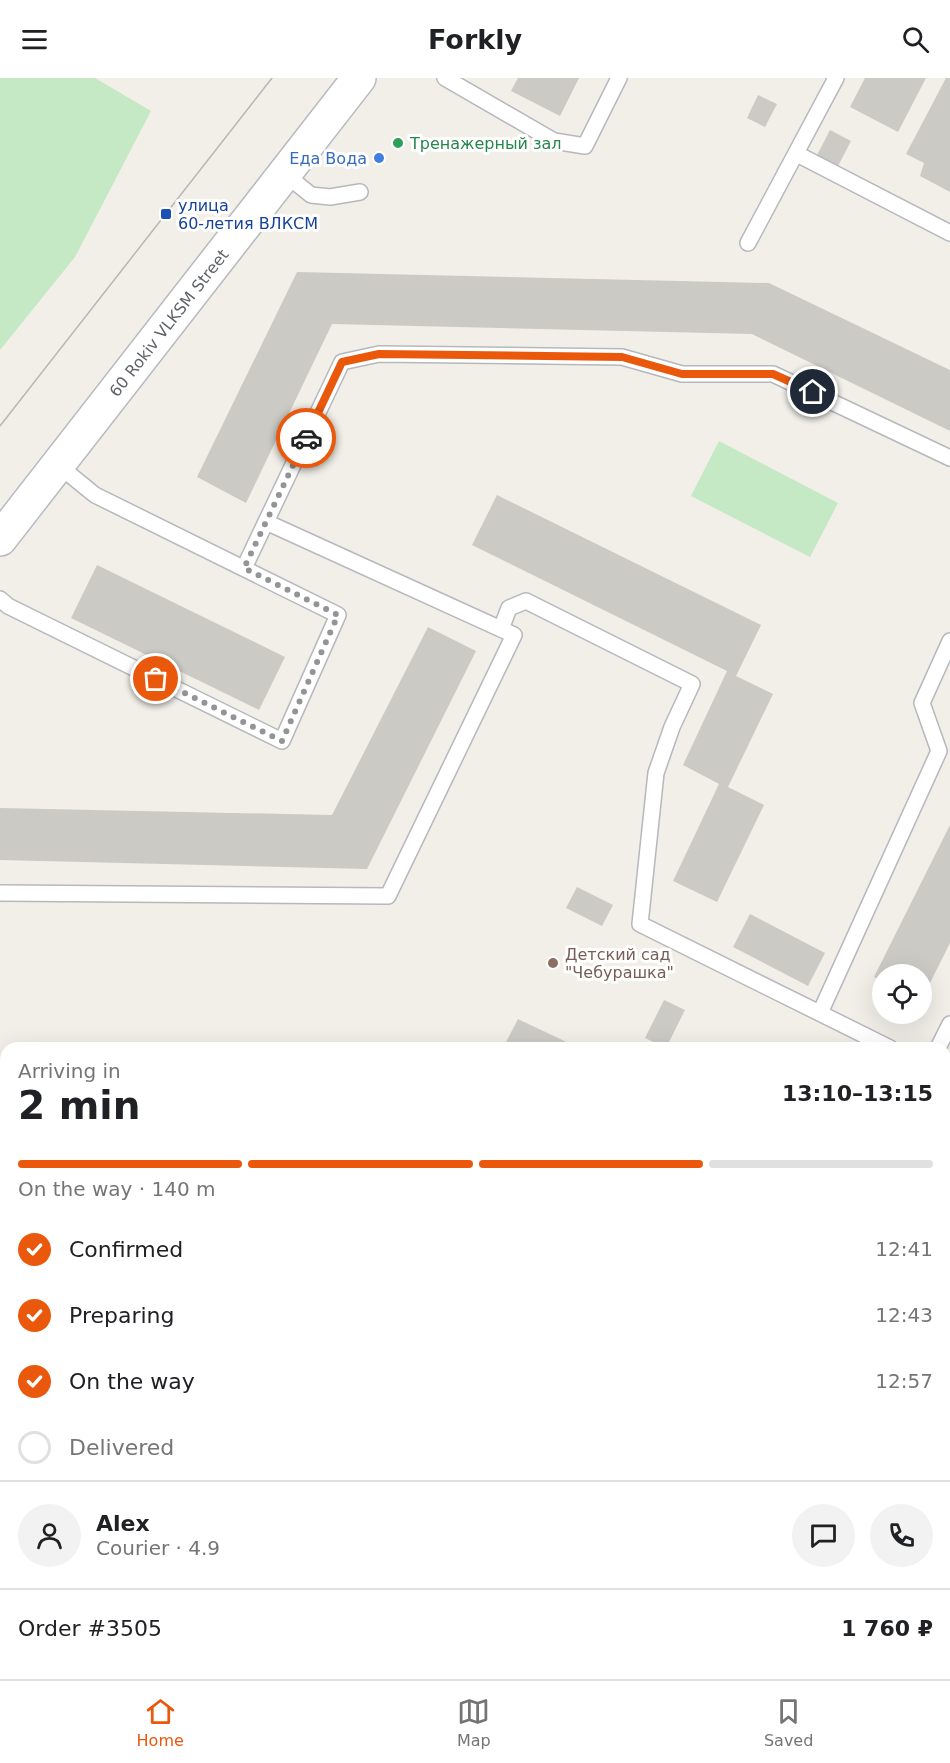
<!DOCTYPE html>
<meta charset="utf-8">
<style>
body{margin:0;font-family:"DejaVu Sans",sans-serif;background:#f2f2f2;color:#202124;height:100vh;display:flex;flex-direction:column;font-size:22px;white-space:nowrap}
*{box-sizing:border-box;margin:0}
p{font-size:20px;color:#757577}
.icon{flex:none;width:33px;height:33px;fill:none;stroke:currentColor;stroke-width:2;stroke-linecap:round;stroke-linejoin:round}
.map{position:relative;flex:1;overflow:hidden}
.drawer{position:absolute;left:0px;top:964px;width:951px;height:638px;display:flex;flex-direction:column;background:#fff;border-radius:18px 18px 0 0;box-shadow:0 6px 24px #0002}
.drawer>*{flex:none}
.controls{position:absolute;left:872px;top:886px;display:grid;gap:12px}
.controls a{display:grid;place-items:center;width:60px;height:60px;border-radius:50%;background:#fff;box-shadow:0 6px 24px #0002;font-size:30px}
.pin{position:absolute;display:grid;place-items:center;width:51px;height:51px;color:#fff;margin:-26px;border:3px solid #fff;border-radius:50%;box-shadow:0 2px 6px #0007}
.courier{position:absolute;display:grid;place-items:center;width:60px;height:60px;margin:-30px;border:4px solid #ea580c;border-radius:50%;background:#fff;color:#222;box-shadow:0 2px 8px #0007}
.headline em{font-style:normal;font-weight:600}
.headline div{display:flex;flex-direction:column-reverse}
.headline{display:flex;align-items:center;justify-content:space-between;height:102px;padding:0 18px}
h1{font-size:39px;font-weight:600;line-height:45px}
.bar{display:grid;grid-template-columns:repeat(4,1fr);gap:9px 6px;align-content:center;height:72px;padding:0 18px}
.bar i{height:8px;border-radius:4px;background:#e0e0e0}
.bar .on{background:#ea580c}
.bar p{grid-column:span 4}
.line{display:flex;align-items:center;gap:15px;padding:0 18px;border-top:2px solid #e0e0e0}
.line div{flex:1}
.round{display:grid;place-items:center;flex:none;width:63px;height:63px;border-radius:32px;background:#f2f2f2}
ol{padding:0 18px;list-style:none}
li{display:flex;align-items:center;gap:18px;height:66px}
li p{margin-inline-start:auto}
li .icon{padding:6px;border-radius:50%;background:#ea580c;color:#fff;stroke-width:4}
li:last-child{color:#757577}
li i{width:33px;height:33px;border:3px solid #e0e0e0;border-radius:50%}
header{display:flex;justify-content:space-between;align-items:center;height:78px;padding:0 18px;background:#fff;font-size:27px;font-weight:600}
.tabs{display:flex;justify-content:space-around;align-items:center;height:84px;border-top:2px solid #e0e0e0;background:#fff;font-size:16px;color:#757577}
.tabs a{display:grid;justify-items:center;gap:3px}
.tabs .on{color:#ea580c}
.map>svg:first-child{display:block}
.green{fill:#c5e8c5}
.building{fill:#cccac5}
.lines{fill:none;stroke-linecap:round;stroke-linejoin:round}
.lane-casing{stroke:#b5b8bc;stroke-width:18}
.secondary-casing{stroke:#b6babf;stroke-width:36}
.lane{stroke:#fff;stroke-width:15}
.secondary{stroke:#fff;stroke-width:33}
.tram{stroke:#b6b7b8;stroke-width:1.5}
.done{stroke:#929495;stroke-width:6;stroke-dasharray:0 10.8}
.route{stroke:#ea580c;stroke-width:8}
.leisure-dot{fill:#2e9e5b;stroke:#fff;stroke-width:2}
.shop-dot{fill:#3f7fe0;stroke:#fff;stroke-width:2}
.transit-dot{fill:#1a4fb4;stroke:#fff;stroke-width:2}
.education-dot{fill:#8d6e63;stroke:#fff;stroke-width:2}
.labels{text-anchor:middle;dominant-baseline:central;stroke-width:6;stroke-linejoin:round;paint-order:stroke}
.leisure-label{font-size:16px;fill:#27864d;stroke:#fff;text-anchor:start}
.shop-label{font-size:16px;fill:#366cbe;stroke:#fff;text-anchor:end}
.transit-label{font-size:16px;fill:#164399;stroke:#fff;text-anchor:start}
.street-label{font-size:16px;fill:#5f6368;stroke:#fff}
.education-label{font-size:16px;fill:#785e54;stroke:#fff;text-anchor:start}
</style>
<header><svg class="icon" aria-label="menu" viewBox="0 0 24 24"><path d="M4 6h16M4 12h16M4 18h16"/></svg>Forkly<svg class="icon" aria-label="search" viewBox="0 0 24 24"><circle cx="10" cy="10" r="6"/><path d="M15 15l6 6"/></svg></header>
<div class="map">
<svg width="950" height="1601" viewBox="0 0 950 1601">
<rect width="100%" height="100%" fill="#f1efe8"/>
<path class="green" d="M0,0H95L151,33L75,179L0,272Z
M719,363L838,425L810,479L691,418Z
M945,1179L950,1182V1467L945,1478Z
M828,1596H888L885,1601H838Z"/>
<path class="building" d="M518,0H579L560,38L511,13Z
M865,0H926L898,54L850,29Z
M946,0H950V114L920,98L924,85L906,76Z
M758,17L777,26L765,49L747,40Z
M830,52L851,63L836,92L815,81Z
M297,194L769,205L950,292V353L752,256L332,246L246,425L197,399Z
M497,417L761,547L736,598L773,616L728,709L764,727L717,824L673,803L719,706L683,687L727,593L472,467Z
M97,487L285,579L259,632L71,540Z
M428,549L476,573L367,791L0,782V730L332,737Z
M950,747V865L921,923V897H882V903L874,899Z
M577,809L613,827L602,848L566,830Z
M750,836L825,875L808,908L733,869Z
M664,922L685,932L666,970L645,960Z
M518,941L579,970H513L505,966Z
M945,1080L950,1083V1148L945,1146Z
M6,1083V1200L0,1212V1095Z
M6,1490V1596H15L13,1601H0V1502Z
M214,1596H302L311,1601H224Z"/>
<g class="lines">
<g class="lane-casing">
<path id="lane" d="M445,0L554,63L585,68L619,0
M797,76L950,155
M285,96L311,117L330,119L360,114
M748,165L836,0
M244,490L342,284L379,276L622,279L682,296H773L950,380
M0,521L8,528L282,663L338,537L95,417L58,387
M501,551L509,530L526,523L692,606L672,649L656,695L640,846L890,970
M0,815L388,818L514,557L266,444
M820,935L939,673L922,625L950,563
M938,970L950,946
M945,1044L950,1047
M0,1302L6,1290
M0,1455L6,1443
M667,1596L675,1600
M141,1601L143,1596"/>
</g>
<g class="secondary-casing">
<path id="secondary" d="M0,461L359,0"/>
</g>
<use href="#lane" class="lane"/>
<use href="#secondary" class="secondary"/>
<path class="tram" d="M0,348L272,0"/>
</g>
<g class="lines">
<path class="done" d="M156,601L282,663L338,537L244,490L306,360"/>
<path class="route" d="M306,360L342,284L379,276L622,279L682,296H773L813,314"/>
</g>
<circle class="leisure-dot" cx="398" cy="65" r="6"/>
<circle class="shop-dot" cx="379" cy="80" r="6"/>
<rect class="transit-dot" x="160" y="130" width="12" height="12" rx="3"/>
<circle class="education-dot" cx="553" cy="885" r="6"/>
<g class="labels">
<g class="leisure-label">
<text x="410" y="65">Тренажерный зал</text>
</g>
<g class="shop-label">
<text x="367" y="80">Еда Вода</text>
</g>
<g class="transit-label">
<text x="178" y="127">улица<tspan x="178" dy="18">60-летия ВЛКСМ</tspan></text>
</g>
<g class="street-label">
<text transform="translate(169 245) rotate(-52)">60 Rokiv VLKSM Street</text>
</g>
<g class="education-label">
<text x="565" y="876">Детский сад<tspan x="565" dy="18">"Чебурашка"</tspan></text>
</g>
</g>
</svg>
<div class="controls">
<a><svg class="icon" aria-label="locate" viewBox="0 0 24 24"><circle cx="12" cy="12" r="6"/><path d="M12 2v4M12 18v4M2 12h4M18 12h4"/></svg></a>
</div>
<div class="pin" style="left:156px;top:601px;background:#ea580c"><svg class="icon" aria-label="bag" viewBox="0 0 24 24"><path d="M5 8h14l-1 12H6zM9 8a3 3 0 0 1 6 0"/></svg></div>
<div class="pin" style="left:813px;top:314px;background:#1f2937"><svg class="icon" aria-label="home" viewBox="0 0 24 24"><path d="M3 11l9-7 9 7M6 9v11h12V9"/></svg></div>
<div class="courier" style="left:306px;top:360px"><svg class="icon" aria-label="car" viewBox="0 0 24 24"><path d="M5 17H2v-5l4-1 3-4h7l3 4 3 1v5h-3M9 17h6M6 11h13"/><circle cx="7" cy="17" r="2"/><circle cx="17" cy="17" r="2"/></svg></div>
<section class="drawer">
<div class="headline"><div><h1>2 min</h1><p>Arriving in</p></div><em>13:10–13:15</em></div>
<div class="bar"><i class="on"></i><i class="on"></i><i class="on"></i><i></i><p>On the way · 140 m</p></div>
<ol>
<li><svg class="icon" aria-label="check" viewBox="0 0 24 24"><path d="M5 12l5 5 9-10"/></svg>Confirmed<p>12:41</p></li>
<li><svg class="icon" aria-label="check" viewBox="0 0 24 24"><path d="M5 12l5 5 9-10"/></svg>Preparing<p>12:43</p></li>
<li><svg class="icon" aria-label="check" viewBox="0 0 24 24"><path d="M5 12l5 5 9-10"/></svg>On the way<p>12:57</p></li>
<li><i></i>Delivered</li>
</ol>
<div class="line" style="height:108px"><a class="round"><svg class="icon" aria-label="person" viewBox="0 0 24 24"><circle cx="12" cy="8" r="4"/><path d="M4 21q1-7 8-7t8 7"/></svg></a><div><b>Alex</b><p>Courier · 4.9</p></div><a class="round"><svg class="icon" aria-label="chat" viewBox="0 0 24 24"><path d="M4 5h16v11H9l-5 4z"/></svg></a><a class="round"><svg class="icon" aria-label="phone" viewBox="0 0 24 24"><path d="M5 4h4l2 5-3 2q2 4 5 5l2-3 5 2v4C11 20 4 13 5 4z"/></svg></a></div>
<div class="line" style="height:78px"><div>Order #3505</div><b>1 760 ₽</b></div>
</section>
</div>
<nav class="tabs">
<a class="on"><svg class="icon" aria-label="home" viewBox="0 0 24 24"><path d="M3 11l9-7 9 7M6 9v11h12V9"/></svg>Home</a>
<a><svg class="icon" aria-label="map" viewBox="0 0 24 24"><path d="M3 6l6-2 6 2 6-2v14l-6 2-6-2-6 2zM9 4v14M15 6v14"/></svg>Map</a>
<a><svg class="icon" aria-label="saved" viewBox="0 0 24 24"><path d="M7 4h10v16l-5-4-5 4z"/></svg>Saved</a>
</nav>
